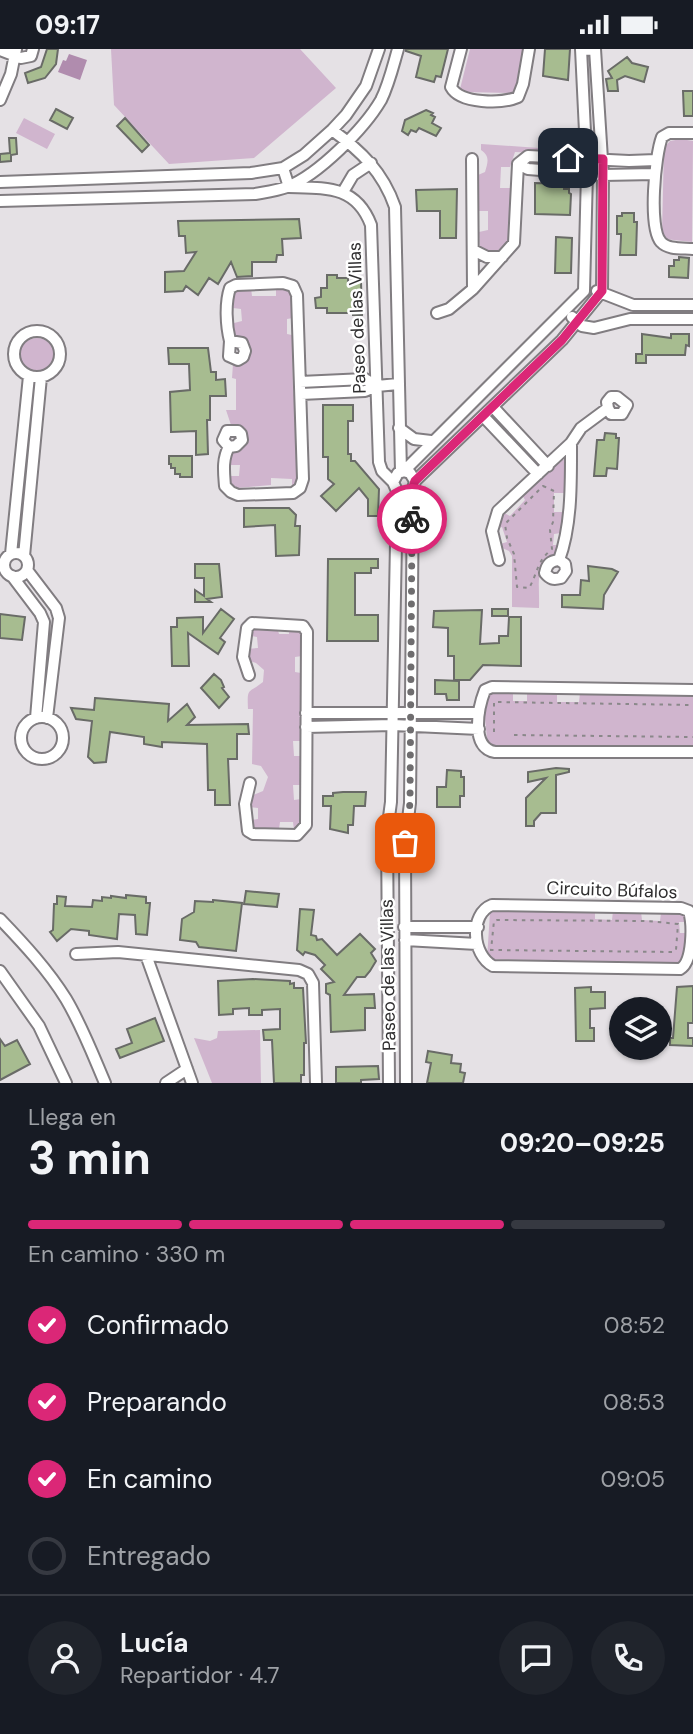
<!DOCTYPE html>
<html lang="es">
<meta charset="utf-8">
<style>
body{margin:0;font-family:"DM Sans",sans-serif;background:#20242c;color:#f1f3f6;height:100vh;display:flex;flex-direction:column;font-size:26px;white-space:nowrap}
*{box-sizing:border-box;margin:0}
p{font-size:23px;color:#9ea1a6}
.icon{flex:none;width:38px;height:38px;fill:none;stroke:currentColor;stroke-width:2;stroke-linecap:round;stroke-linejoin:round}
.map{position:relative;height:1034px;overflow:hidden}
.panel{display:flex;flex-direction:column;background:#171b24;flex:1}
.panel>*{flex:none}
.controls{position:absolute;left:609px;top:948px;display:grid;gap:14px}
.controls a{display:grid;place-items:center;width:63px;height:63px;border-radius:50%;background:#171b24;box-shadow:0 2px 5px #0004;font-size:35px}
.pin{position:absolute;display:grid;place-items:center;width:60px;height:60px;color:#fff;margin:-30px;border-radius:14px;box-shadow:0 4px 10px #0006}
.courier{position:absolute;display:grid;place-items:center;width:70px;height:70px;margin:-35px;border:5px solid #db2777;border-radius:50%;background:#fff;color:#222;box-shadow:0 2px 9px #0007}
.overview em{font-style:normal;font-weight:700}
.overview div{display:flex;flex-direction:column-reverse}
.overview{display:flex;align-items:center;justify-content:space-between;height:119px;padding:0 28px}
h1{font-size:46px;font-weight:700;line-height:52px}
.bar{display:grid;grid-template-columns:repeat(4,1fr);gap:10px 7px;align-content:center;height:84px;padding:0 28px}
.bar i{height:9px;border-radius:5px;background:#363941}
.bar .on{background:#db2777}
.bar p{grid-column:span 4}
.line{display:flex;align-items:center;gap:18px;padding:0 28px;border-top:2px solid #363941}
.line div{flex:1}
.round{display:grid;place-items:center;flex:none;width:74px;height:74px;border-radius:37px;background:#20242c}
ol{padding:0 28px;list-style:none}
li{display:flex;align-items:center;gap:21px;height:77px}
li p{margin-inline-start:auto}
li .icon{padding:7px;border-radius:50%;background:#db2777;color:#fff;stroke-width:4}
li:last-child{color:#9ea1a6}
li i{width:38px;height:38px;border:4px solid #363941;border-radius:50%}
.status{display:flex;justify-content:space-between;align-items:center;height:49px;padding:0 35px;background:#171b24;direction:ltr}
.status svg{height:19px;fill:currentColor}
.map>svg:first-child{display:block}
.green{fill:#d0b5ce}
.water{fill:#b08cae}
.building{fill:#a7bc90;stroke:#696b67;stroke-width:2}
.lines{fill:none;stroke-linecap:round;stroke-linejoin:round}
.street-casing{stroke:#817d81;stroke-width:14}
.path{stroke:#8a888a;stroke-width:2;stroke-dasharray:3.5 5;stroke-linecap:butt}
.street{stroke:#fff;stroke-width:10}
.done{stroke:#6f6d6f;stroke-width:7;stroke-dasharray:0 12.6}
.route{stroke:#db2777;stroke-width:9}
.labels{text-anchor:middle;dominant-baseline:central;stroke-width:5;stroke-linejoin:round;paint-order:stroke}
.street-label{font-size:18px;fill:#2f2e2f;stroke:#fff}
</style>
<div class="status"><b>09:17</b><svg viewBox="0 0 49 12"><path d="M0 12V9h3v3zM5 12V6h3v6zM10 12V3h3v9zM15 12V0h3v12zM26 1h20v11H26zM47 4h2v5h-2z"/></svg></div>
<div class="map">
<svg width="693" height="1034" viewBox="0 0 693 1034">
<rect width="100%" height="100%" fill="#e5e1e5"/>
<path class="green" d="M111,0H300L336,39L254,109L169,115L114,56Z
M470,0H524L518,35L514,44L464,43L460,40Z
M24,69L55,85L47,100L16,84Z
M681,90L693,92L692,193L665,190L662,183L664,99L670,92Z
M481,95L539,99L538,104L515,103L510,118H501L500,139H511L510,186L506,197L491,205L480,199L479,183L488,181V162H479L476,130L478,126L485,123C488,113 490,107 481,101Z
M276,238L292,240L293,269L287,270V285L292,286L293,342L299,364L300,429L297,437H292V430L271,429V436L238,439L231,436L229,427H239L240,416H230V404L244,397L247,390L241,378L231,376L226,361H236V330L232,329L233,315L245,312L250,301L244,290L230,284L234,274L242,272L241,260L233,259L234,240L251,239L252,247H276Z
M20 306a17 17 0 1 1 34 0a17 17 0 1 1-34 0Z
M559,409L568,413L564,444H554V463H563L561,484L554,485L553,496H559V503C533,513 540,535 539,559L512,558V507L509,502L500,498V495L507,493L502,478L495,480L502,463L510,467L525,451L521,444Z
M277,578L279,585H289V578L303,582L302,607L295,608V623L301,624V692H293L294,707H301V736H293L294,751L301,750V777L294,781L293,773H280L279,780L254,779L252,771L258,770V759L249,758L251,747L263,742L268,728L261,717L252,715L253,660H248C247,638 248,645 263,633L264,621L256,614L247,611L246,600L258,599L257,588L251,587L252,579Z
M513,643V652H527V644H557V653H579L580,644L693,646V699H488L484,659L488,645Z
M613,862L641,863L642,871L660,872L661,864L685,866L687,873H679L680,884H686L684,914L487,910L490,863H595V870L612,871Z
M260,981L261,1034H212L194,989L210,992L217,989L218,982Z"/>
<path class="water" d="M69,5L87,11L80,31L58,23L63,11L66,12Z"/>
<path class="building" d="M47,0H58L56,15L45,29L28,34L25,24L41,18Z
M406,0H448L441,28L436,27L434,33L416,28L421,7L406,2Z
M545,0H570L568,31L543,27Z
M627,8L632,14L648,18L644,33L625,27L617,31L618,42H608L606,30L612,29L608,22Z
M683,42H693V67H684Z
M56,60L73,69L67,80L50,71Z
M426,61L433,64L431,66L435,68L432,74L441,79L436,87L419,79L416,83L411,81L408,86L402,82L405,71Z
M125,69L149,96L142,103L117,77Z
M9,89H16L17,105L11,106V112L0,113V105L10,104Z
M535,134L564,135V140H569V144L571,145L570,166L535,165Z
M457,140L456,189H440V162H417L416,141Z
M622,164H634V173H637L636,206H620L621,188V185H617V167H622Z
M299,170L301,189L282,190L283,206H277L276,213H252V227L237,228L231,213L218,235L209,229L198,246L186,237L183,242L165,243V223L184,222L196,203L186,204L185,187H179L178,172Z
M556,188L572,189L571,224H555Z
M679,208L689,209L688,229L669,228V217H674V211H679Z
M327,226H337V229H348V234L361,233L362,266H353V264H327V259H316L315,249L321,248V239H327Z
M642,285L671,289V285H689V297L686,296L685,306H646V314H636V305H642Z
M168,299H208L211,323H216V331L225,330L226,347H210V371H207L208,405L196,406V382L171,383L170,343L190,341L189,315H169Z
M323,356H353V372H348V405H351V412H355L379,440L378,467H368V450L359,439L336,462L321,447L334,435L328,430V408H323Z
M605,384L616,385V389H619L617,420L607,419L606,427H594L597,391H604Z
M169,407H192V428H180V425H175V419H171V415H169Z
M244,459H289L296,466L295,477H300L299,506L276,507L275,476L244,478Z
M328,510H378V519H371V524H355V566H378V592H327Z
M195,515H219L222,548L207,550L211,553H195V541L204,547V529H195Z
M588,517L612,520L618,523L604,546L603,560L562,558V546H580L581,531L589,532Z
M221,560L234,570L220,589L225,593L218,605L188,584L189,617H172L171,578H177V569L203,568V584Z
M492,560H508V567H492Z
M482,561L480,595L499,594V587H508L509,568H521V617L483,616L470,631H454V607H448V579L433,578L434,562Z
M0,565L25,568L22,591L0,589Z
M214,625L221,631L224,638L222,639L229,648L219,659L201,639Z
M435,631L459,632V651H447L446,645H435Z
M95,649L169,655L168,672L187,655L195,668L187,676L248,675L249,685H237V710H228L230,756H215V741H208L207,695L162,693V698L144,695V688L110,683L106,713L94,714L88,708L92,672L76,670L71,659L94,661Z
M556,719L569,720V723L556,726V764H541L534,772V777H526V749L546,729L528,733V723Z
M447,721L461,722V728H464V747H460V758H437V738H446Z
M343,743H366L365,757H354L353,776H348V784L330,780L331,757H323V747H333V744Z
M246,842L279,845L277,858L244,855Z
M126,846L146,848V854H150L147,886L136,885L135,866L119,865L117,890L89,886V882L71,880L57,892L50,883L53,881L54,855H57V847L66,848L65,857L92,858L93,851L102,852V848L111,849V847L126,849Z
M213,851L242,854L236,902L199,898L196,893L180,891L182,870L194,863L195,852L213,853Z
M300,860L314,861L311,886L316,887L317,891L322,890L337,906L360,885L375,900L371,904L376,912L370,922L365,928H357L344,946L374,945L375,959H365V981L331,983L330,946L326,944V935L334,933L321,920L325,916L315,906L305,903L303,906L297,901Z
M253,930L290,932V935L294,934V939H303L306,994H304V1026H301V1034H274L272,991H264L263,981L280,980V960L262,961V966H249V959L233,960V965L219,966L218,932Z
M693,937V974H688V989H693V997L670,996V989H673L677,938Z
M591,938V943H605V959L590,960V979H594V992H576L575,939Z
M155,969L164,992L120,1009L116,1000L132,994L127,980Z
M0,990L5,997L17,991L30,1015L0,1031Z
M428,1002L452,1006L451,1014L461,1015L460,1023L465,1024L463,1034H427L431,1014L426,1013Z
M378,1017L379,1030L361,1031V1034H336V1018Z"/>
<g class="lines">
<g class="street-casing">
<path id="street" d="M461,0L451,38C460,55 502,55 518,48L523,35L529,0
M581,0L587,124L584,242
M0,1L21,9L31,7L33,0
M0,51L11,25L16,0
M332,81C361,102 383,123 395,158L401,423
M693,84H669L662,88C655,106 648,179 661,193C668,201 683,199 693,200
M472,110L473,240
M518,115L528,107L629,112L656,111
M518,115L528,120L603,126L655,125
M283,119L289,138C325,139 356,136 371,176L379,413L382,422L393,433
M0,133L251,124L283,119L304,106L332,81L346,66L366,37L379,0
M343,143L353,126L371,114
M0,152L255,145C266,143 276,142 287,138C318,126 364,80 381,51C389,35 393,17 398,0
M473,201L487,208H502
M597,242L633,256H693
M437,264L449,260L473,240L514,194L518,115
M572,268L582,277L594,279L630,270H693
M14 305a23 23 0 1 1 46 0a23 23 0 1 1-46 0Z
M300,333L365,330L377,337
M301,345L365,342L377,337L398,335
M493,358L548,417
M483,367L538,425
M399,379L414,390L431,392
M229,398L223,391L227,382H238L241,385L242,391L236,397L229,398C222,410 224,424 225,437L231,443L238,446L293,444L300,439L303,430L297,246L293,237L283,234L236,236L230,239C225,254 226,276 230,292L242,294L245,302L243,308L238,311L229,307L230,292
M404,422L584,242
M415,432L562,291L602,242L603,126L595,0L581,1
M4 516a12 12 0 1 1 24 0a12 12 0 1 1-24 0Z
M11,505L29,327
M24,507L41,328
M499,511L492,482L498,462L571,394L581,379L608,359L611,365H622L627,356L617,348H611L607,353L608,359
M559,511L565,515L566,522L561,529C553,531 550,530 545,524C547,515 550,512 559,511C572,476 571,432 571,394
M27,521L56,559L59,569L47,669
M12,527L40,564L44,573L36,669
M249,626L243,608L247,579L252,574L303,577L307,583L306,776L297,786L253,785L248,782L245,755L250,734
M693,641L492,638L485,641C478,659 470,699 495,703H693
M306,664H479
M21 689a21 21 0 1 1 42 0a21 21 0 1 1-42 0Z
M306,678L393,676L479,680
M492,856L681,859L689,862C693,876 693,913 680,920L493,917C472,906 469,865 492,856Z
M0,870C24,895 48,921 66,950C82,977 93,1006 105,1034
M404,878H478
M405,891L477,895
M76,905L118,903L299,921L308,925L313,934L316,1034
M146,906L192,1034
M0,922L39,977L66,1034
M166,1034L187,1020
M389,1034L387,783L391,753L397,442L393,433L398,424L404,422L410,424L415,432L413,440L405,445L397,442
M406,1034L405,794L410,754L413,440"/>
</g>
<path class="path" d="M543,437L554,442L553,473L550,481L552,500C536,513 538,524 529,539L517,538L514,505L507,489L505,475Z
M494,683V653L693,656
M514,686L693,688
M490,901H491L673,903L676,901L678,875L648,872L497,871L494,872L491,901"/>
<use href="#street" class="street"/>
</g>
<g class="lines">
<path class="done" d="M405,794L410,754L412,470"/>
<path class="route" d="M412,470V440L415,432L562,291L602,242L603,110L568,109"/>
</g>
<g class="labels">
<g class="street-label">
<text transform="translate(357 269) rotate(-92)">Paseo de las Villas</text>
<text transform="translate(612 841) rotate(2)">Circuito Búfalos</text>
<text transform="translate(388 926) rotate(-91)">Paseo de las Villas</text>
</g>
</g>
</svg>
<div class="controls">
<a><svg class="icon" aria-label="layers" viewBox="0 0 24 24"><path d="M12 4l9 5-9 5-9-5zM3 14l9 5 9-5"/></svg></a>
</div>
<div class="pin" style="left:405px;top:794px;background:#ea580c"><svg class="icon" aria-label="bag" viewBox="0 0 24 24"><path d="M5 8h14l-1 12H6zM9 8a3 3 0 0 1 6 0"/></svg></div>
<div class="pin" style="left:568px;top:109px;background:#1f2937"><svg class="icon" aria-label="home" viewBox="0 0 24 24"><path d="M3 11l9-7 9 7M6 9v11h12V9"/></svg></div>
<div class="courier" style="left:412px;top:470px"><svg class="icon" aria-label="bike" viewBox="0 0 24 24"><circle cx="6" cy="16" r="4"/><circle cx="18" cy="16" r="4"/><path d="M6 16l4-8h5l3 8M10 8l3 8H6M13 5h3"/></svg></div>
</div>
<section class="panel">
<div class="overview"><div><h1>3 min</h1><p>Llega en</p></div><em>09:20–09:25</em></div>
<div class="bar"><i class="on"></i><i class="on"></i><i class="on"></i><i></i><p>En camino · 330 m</p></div>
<ol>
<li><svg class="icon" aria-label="check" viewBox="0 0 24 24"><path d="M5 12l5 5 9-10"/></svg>Confirmado<p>08:52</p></li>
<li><svg class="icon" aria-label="check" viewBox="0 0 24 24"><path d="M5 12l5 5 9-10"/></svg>Preparando<p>08:53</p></li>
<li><svg class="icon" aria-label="check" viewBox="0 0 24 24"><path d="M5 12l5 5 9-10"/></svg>En camino<p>09:05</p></li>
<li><i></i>Entregado</li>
</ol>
<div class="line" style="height:126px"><a class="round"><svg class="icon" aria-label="person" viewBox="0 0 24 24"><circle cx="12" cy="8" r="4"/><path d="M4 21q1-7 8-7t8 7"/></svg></a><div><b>Lucía</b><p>Repartidor · 4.7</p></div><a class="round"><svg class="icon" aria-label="chat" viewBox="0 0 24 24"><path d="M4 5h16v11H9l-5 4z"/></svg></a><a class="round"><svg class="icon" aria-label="phone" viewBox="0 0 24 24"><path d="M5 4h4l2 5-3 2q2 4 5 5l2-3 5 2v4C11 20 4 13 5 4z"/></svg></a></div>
</section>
